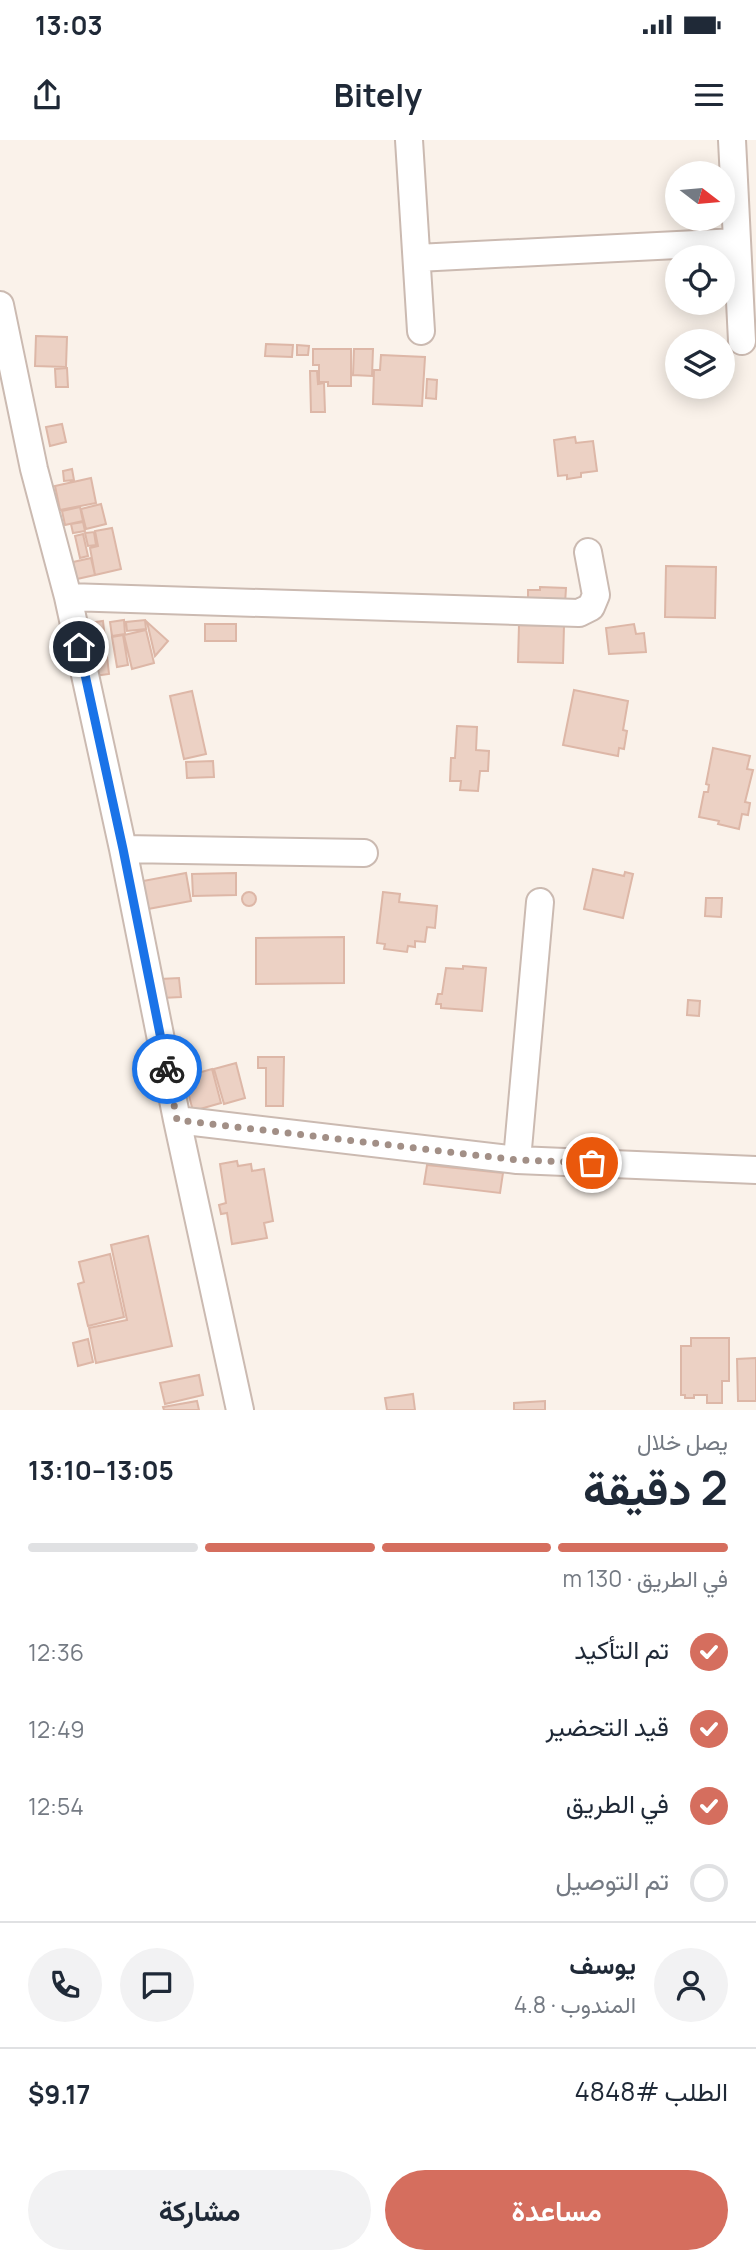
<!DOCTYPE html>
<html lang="ar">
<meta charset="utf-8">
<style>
body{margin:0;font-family:Manrope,Vazirmatn,sans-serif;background:#f2f2f3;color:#1f2937;direction:rtl;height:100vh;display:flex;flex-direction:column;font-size:26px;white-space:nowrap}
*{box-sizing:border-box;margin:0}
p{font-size:23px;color:#747a83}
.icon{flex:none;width:38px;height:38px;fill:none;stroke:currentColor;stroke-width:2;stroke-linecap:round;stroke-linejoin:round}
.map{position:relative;height:1270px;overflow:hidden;direction:ltr}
.drawer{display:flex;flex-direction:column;background:#fff;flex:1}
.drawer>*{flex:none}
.needle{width:46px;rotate:106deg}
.tools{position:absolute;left:665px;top:21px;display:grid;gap:14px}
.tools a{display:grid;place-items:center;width:70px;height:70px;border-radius:50%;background:#fff;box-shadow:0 4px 18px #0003;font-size:35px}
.pin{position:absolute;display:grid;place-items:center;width:60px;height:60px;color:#fff;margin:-30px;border:4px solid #fff;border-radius:50%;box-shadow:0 2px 7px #0007}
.courier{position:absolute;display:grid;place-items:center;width:70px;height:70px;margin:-35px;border:5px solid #1a73e8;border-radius:50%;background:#fff;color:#222;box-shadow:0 2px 9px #0007}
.headline em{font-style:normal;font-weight:700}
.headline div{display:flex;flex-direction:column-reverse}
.headline{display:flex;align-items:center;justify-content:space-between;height:119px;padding:0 28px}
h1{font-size:46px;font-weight:700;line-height:52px}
.bar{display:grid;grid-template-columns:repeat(4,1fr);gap:10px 7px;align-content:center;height:84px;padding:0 28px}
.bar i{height:9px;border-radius:5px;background:#e0e1e3}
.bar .current{background:#d56e5e}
.bar p{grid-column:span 4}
.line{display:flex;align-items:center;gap:18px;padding:0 28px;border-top:2px solid #e0e1e3}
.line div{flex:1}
.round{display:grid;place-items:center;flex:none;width:74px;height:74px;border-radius:37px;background:#f2f2f3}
ol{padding:0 28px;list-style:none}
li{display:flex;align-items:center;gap:21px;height:77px}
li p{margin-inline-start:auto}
li .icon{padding:7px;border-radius:50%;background:#d56e5e;color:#fff;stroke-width:4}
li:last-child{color:#747a83}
li i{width:38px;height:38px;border:4px solid #e0e1e3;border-radius:50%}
.action{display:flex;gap:14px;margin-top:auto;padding:14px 28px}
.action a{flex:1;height:80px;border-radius:42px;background:#d56e5e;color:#fff;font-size:28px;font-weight:700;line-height:80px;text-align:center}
.action a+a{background:#f2f2f3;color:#1f2937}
.status{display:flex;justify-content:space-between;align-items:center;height:49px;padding:0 35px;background:#fff;direction:ltr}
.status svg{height:19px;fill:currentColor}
header{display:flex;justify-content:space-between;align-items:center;height:91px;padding:0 28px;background:#fff;font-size:32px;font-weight:700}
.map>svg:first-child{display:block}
.building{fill:#ecd1c4;stroke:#ddb7a7;stroke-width:2}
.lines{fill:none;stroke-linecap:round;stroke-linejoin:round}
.street-casing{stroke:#cbbab1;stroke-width:30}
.street{stroke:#fff;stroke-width:26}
.done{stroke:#a28f86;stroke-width:7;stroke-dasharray:0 12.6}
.route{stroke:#1a73e8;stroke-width:9}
</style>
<div class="status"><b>13:03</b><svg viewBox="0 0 49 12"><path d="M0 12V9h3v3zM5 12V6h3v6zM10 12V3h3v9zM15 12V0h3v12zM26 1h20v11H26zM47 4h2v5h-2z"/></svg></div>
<header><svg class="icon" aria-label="menu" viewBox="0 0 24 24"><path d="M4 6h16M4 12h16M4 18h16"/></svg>Bitely<svg class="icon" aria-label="share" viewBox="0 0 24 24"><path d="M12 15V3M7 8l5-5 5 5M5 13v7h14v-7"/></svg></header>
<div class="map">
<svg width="756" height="1270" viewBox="0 0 756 1270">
<rect width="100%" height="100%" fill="#faf2ea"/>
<path class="building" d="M36,196L67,197L66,227L35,226Z
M266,204L293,205L292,217L265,216Z
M297,205L309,206L308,215H297Z
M313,209H351V246H328V242H319V225H313Z
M354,209H373L372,236L353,235Z
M381,215L425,217L422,266L373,264L374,230H380Z
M67,228L68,247H56L55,229Z
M310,231H317L318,244L324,243L325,272H311Z
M427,239L437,240L436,259L426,258Z
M62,284L66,302L50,306L46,287Z
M575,297L576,303L593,301L597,331L581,333V337L567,339V335L558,336L554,300Z
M72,329L74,340L64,341L63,331Z
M91,338L96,363L60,370L55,346Z
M101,364L106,384L86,389L81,369Z
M80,367L83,381L65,385L62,371Z
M83,382L85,391L73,393L71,384Z
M112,388L121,429L95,435L90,408L98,406L95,391Z
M94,392L96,405L88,406L85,393Z
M83,394L88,416L80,418L75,396Z
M91,418L95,435L77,439L73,422Z
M666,426L716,427L715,478L665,477Z
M540,447L566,448L565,464L528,462V450H540Z
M124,480L125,494L112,496L110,482Z
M145,480L146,489L127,491L126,482Z
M103,481L109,534L94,536L88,483Z
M147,482L168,501L155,516Z
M205,484H236V501H205Z
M634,484L636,494L644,493L646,512L609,514L606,488Z
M519,485L564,486L563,523L518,522Z
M146,490L154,523L132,529L124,495Z
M123,495L128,525L117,527L112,497Z
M574,550L628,561L623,590L627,591L624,609L619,608L618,616L563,605Z
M192,551L206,614L184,619L170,556Z
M457,586L477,587L476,610L489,611L488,631H480L478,651L460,650L461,641H450L451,618H455Z
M713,608L750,616L747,629L753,630L745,662L750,663L748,675L742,674L739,689L718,684L719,681L699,677L704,652H708L709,645L706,644Z
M213,621L214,637L187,638L186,622Z
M593,729L624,736L625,732L633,734L623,778L584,769Z
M186,733L191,761L148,769L143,741Z
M236,733V755L193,756L192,734Z
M242 759a7 7 0 1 1 14 0a7 7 0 1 1-14 0Z
M383,752L400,754L399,762L437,766L435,788L427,787L425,802L415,801V807L408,806L407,812L384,809L385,804L377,803Z
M706,758H722L721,777L705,776Z
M344,797V843L256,844V798Z
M463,826L486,828L482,871L441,868V864H436L438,854H442L446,828L463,829Z
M179,838L181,857L162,858L160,839Z
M688,860L700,861L699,876L687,875Z
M258,917H284L283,966H266V928H258Z
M236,923L245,958L224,964L214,929Z
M212,929L221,963L193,971L184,937Z
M237,1021L238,1026L251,1024L252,1031L264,1029L273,1081L264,1083L267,1098L232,1104L227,1073L221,1074L219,1065L226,1063L220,1024Z
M427,1025L503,1033L500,1053L424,1044Z
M148,1096L172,1206L96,1223L89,1188L127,1180L111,1105Z
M110,1114L124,1177L88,1186L78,1144L84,1142L79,1122Z
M691,1198H729V1241H722V1263H707V1255H694V1258H685V1255H681V1206H691Z
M88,1199L93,1222L78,1226L73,1203Z
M756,1218V1261H738L737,1219Z
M199,1235L203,1255L165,1264L160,1243Z
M413,1254L415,1270H387L385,1258Z
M197,1261L199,1270H164L163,1267Z
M545,1261V1270H514V1263Z"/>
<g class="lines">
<g class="street-casing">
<path id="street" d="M409,0L421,191
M732,0L742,201
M417,118L737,102
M0,165L34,329L68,457L123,709L177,980L240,1270
M68,457L579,473L591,467L596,455L588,412
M123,709L364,713
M177,980L517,1020L756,1030
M517,1020L540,762"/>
</g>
<use href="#street" class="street"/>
</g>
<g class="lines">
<path class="done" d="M167,929L177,980L517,1020L592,1023"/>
<path class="route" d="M79,507L123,709L167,929"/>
</g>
</svg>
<div class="tools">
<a><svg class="needle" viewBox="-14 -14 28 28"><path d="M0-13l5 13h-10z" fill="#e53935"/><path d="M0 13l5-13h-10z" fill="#747a83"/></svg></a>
<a><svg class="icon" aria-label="locate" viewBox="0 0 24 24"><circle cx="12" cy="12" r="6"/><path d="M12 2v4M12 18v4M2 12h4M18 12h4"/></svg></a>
<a><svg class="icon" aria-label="layers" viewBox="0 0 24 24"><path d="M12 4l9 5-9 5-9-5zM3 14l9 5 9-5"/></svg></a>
</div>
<div class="pin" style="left:592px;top:1023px;background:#ea580c"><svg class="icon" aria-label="bag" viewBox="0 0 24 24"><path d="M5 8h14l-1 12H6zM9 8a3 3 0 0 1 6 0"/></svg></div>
<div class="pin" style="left:79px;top:507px;background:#1f2937"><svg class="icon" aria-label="home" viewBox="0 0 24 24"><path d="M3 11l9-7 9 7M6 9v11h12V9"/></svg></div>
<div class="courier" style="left:167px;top:929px"><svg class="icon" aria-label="bike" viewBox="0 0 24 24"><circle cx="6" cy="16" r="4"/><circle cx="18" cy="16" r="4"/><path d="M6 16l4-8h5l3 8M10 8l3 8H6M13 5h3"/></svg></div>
</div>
<section class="drawer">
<div class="headline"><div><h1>2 دقيقة</h1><p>يصل خلال</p></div><em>13:05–13:10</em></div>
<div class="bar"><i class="current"></i><i class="current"></i><i class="current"></i><i></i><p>في الطريق · 130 m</p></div>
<ol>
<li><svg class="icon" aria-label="check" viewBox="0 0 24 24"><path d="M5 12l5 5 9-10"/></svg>تم التأكيد<p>12:36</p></li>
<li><svg class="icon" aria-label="check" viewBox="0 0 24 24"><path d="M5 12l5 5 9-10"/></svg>قيد التحضير<p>12:49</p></li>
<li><svg class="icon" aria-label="check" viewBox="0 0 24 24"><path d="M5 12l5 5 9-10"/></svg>في الطريق<p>12:54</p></li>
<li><i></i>تم التوصيل</li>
</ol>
<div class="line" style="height:126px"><a class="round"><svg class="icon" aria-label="person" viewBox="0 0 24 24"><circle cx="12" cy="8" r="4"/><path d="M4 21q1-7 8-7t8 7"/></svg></a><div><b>يوسف</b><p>المندوب · 4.8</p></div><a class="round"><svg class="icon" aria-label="chat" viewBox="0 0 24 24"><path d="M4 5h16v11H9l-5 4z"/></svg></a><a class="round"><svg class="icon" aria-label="phone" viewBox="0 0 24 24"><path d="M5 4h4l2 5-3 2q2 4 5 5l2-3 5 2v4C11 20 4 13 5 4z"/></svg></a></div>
<div class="line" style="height:91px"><div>الطلب #4848</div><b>$9.17</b></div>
<div class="action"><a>مساعدة</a><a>مشاركة</a></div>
</section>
